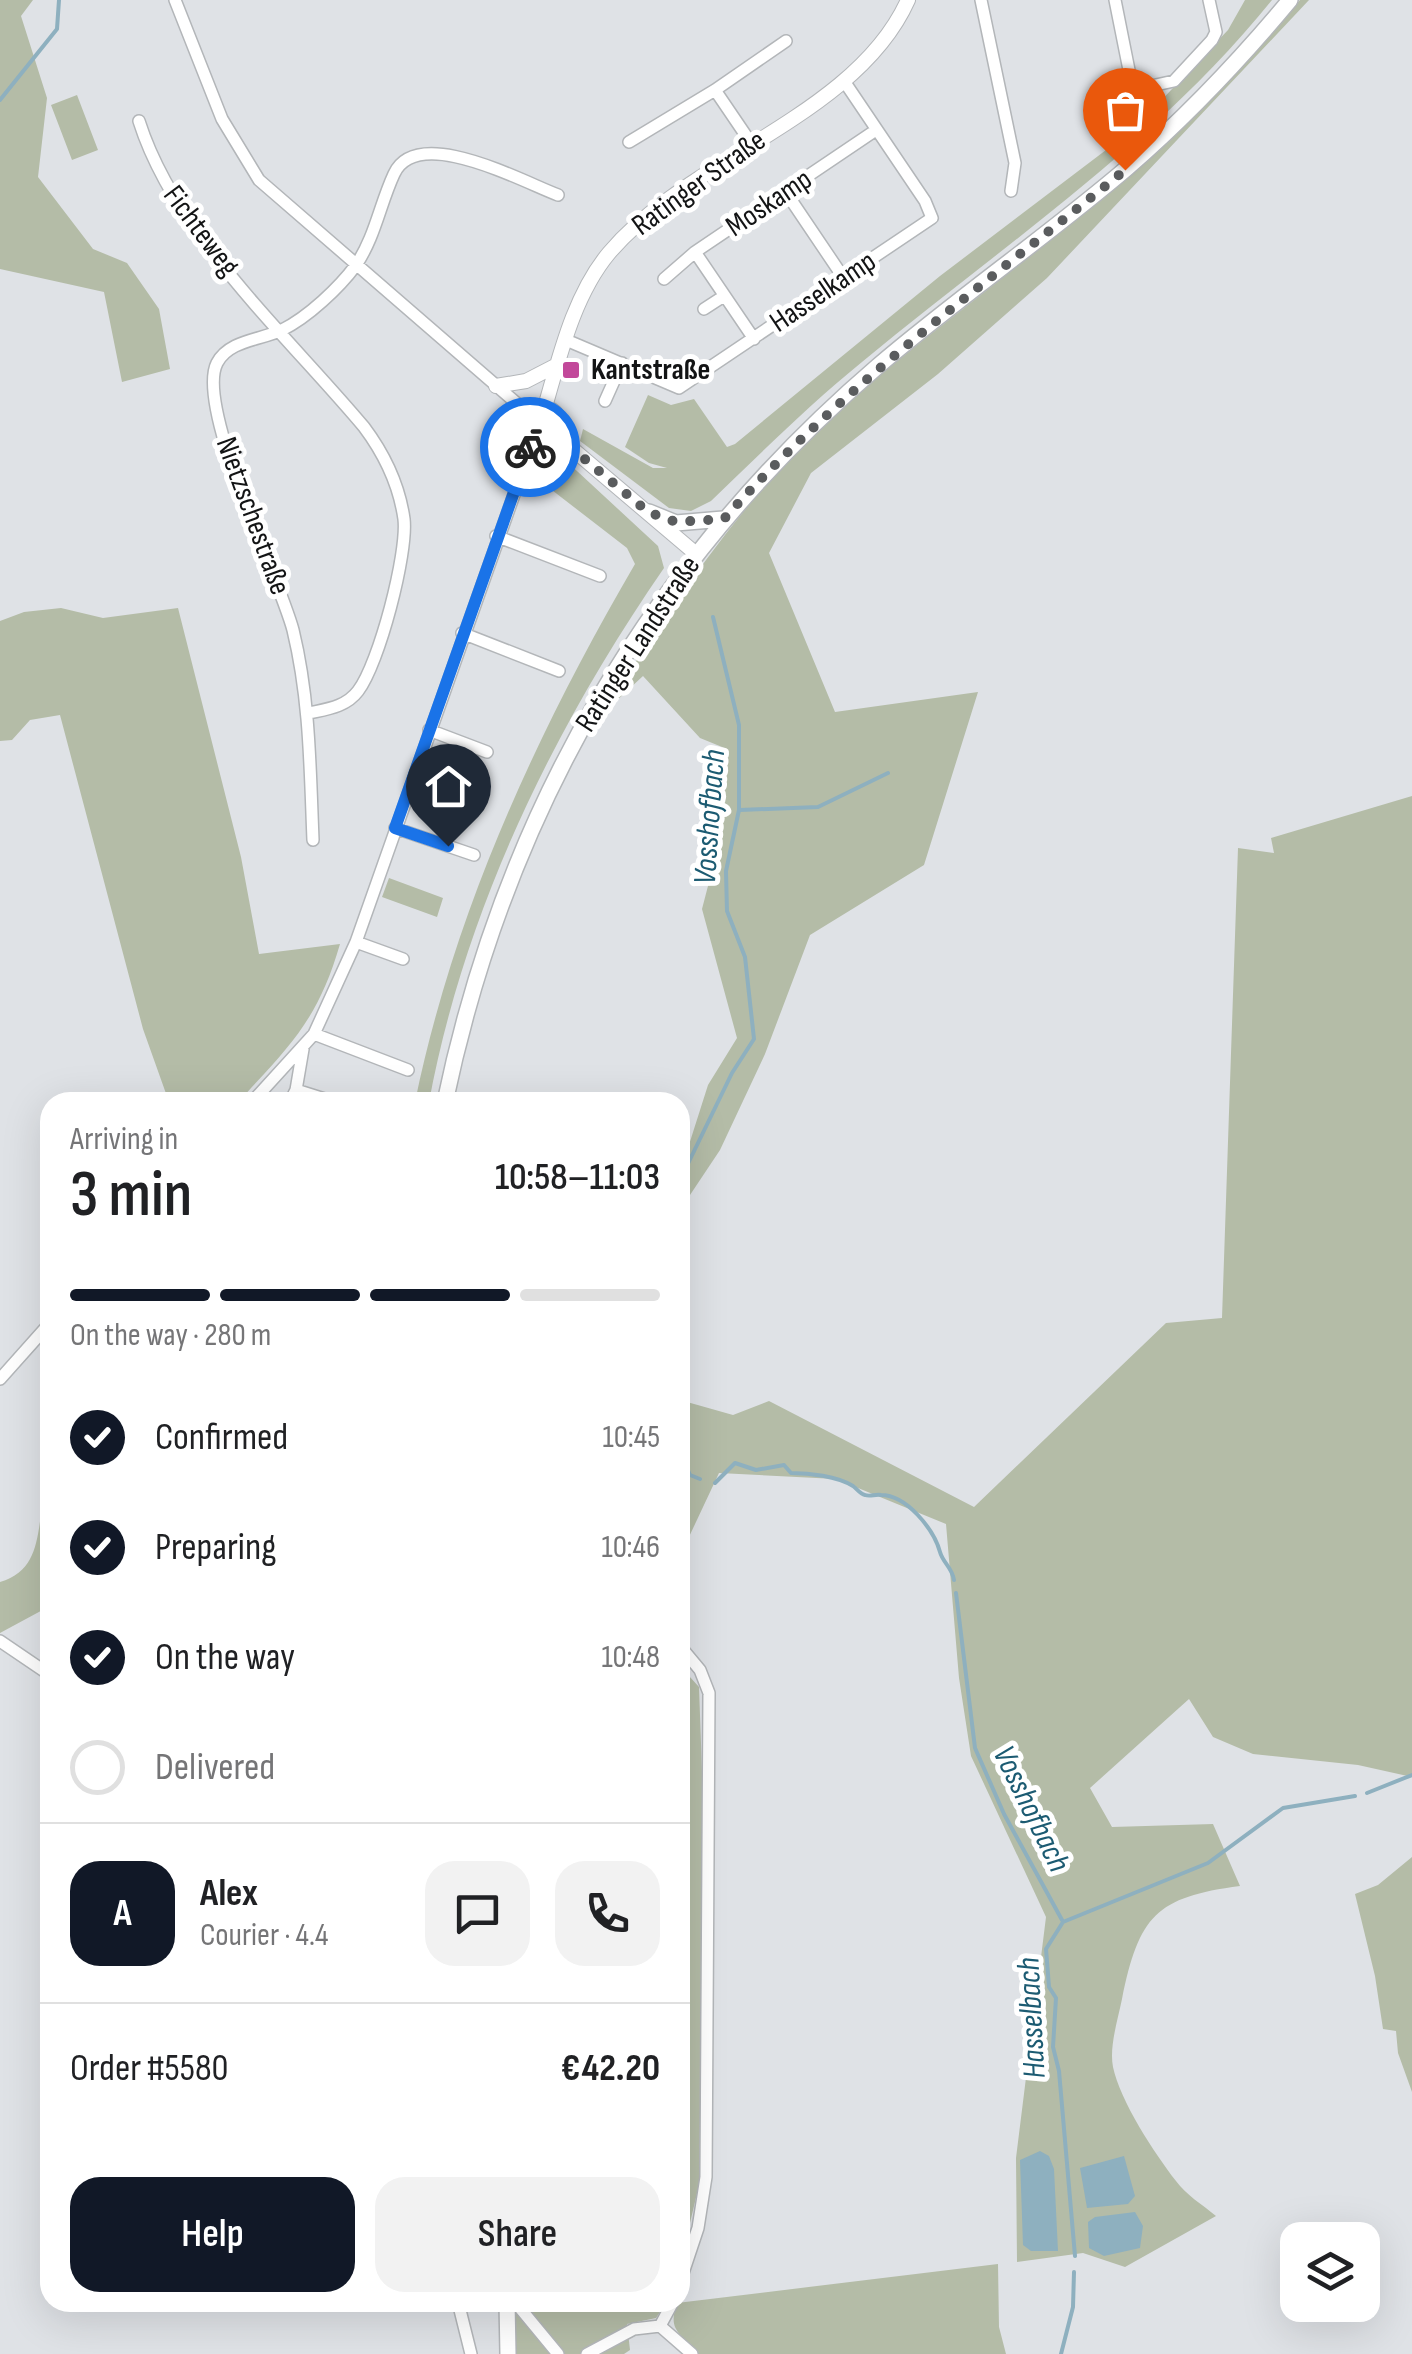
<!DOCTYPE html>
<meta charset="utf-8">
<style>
body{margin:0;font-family:"Sofia Sans Condensed",sans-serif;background:#f2f2f2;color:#202124;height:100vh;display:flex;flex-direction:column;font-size:38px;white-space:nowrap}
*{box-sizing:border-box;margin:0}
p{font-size:32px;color:#757577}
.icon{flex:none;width:55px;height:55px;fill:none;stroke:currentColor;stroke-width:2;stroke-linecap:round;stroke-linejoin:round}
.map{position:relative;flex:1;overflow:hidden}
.details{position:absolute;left:40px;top:1092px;width:650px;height:1220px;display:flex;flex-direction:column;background:#fff;border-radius:30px;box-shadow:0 10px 40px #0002}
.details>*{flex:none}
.fabs{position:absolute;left:1280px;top:2222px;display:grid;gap:20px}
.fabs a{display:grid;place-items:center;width:100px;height:100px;border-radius:20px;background:#fff;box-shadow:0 10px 40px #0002;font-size:50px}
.pin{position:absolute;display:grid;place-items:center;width:85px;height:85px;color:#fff;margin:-102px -42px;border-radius:50% 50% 50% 0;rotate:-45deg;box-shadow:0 0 10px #0007}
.pin .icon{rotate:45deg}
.courier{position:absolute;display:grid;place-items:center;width:100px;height:100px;margin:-50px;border:8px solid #1a73e8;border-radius:50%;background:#fff;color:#222;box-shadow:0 2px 12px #0007}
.headline em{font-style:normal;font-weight:600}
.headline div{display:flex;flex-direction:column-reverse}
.headline{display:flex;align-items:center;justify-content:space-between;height:170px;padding:0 30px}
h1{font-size:65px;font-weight:600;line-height:75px}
.bar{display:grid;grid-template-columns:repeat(4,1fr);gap:15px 10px;align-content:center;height:120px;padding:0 30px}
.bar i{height:12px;border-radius:8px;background:#e0e0e0}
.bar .selected{background:#111827}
.bar p{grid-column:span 4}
.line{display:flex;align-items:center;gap:25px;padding:0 30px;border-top:2px solid #e0e0e0}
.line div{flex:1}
.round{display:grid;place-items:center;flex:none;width:105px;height:105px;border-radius:30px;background:#f2f2f2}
ol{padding:0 30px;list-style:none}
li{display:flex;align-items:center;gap:30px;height:110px}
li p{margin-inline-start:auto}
li .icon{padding:10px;border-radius:50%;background:#111827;color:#fff;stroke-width:4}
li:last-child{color:#757577}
li i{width:55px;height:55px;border:5px solid #e0e0e0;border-radius:50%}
.action{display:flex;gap:20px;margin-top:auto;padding:20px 30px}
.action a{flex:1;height:115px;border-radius:30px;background:#111827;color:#fff;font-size:40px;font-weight:600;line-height:115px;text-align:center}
.action a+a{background:#f2f2f2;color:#202124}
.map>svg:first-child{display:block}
.green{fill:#b4bca7}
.water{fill:#8eb0bf}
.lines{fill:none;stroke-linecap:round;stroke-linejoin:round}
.stream{stroke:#8eb0bf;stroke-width:4}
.minor-casing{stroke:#b3b6b9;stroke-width:14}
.tertiary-casing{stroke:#b3b6b9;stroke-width:16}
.secondary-casing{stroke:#b3b6b9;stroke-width:18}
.minor{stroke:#fff;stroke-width:11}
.tertiary{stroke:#fff;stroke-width:14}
.secondary{stroke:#fff;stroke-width:15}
.done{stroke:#5a5c5e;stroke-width:10;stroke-dasharray:0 18}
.route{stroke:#1a73e8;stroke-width:12}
.poi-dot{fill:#c2489a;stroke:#fff;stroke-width:4}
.labels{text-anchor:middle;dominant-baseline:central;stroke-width:10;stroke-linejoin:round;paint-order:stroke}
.street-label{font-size:30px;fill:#131415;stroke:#fff}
.poi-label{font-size:30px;font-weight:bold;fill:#131415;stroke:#fff;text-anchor:start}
.water-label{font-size:32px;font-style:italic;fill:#1c5b72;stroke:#fff}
</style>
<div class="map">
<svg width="1412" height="2354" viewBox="0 0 1412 2354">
<rect width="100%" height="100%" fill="#dfe2e6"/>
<path class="green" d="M0,0H33L21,16L47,98L38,177L93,249L127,263L159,309L170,369L122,382L104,292L0,269Z
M1245,0H1272C1156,144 1003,245 862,362C809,405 760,454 711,501L691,511L669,508L580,441L583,429L653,468H667L649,463L625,447L648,395L671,405L694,399L727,447L735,444L940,276L1135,128L1228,30Z
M1300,0H1309L1047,278L938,374L811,473L769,553L835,712L978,692L924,865L810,935L765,1054L720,1150L680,1210V1153L687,1151L708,1085L737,1038L702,909L721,836L727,749L700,738L643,676L599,717C662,623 723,525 804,444C865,382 939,329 1007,274C1112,189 1211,102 1300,0Z
M77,95L98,150L72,160L51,105Z
M548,456L564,459L658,546L664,568C553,729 465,909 429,1102H415C454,912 537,732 635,564L627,548L535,477Z
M61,608L103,618L178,608L241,857L259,954L340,944C318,1020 290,1046 238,1102H169L143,1029L60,715L30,720L12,740L0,741V621L24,612Z
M1412,796V1777L1358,1765L1253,1754L1213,1737L1189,1699L1090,1788L1112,1827L1213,1824L1240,1886C1156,1897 1139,1916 1122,1999C1118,2019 1109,2047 1113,2067C1120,2101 1155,2154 1176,2181C1186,2195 1203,2205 1216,2216L1125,2267L1083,2253L1017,2262L1016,2158L1046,1917L971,1756L959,1678L946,1524L836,1479L719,1473L680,1556V1400L733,1415L769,1401L974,1507L1166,1323L1222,1318L1238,848L1274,853L1271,838Z
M389,878L443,898L437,917L382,897Z
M50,1479V1606L0,1633V1582C49,1568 33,1516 50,1479Z
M680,1666L699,1687L704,1827L699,2185L680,2265Z
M1412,1857V2092L1398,2053L1396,2031L1383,2029L1375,1976L1355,1894L1378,1885Z
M998,2264L999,2327L1006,2354H696C681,2331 667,2332 677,2303Z
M516,2303H666L656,2318L627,2324L630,2350L624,2354H516Z"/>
<path class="water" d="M1040,2151L1049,2156L1054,2169L1058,2251H1031L1023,2245L1020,2160Z
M1124,2156L1135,2196L1128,2204L1087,2208L1080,2168Z
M1135,2212L1143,2226L1140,2248L1104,2256L1089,2248L1088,2222L1095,2217Z"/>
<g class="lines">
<path class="stream" d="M0,100L57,29L59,0
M740,810L818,807L888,773
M680,1180L732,1073L754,1039L745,957L727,911L726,871L739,810V725L713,617
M680,1452L690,1475L700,1479
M715,1483L735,1463L756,1470L784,1465L791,1473C809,1473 837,1476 853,1486C857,1489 860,1494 865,1495C870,1497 875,1494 881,1495C907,1495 934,1530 940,1552C943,1563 952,1567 954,1580
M956,1593L975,1748L1004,1814L1062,1920
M1367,1793L1412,1775
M1075,2256L1059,2071L1053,2047L1056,1998L1049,1987L1046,1949L1063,1922L1208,1863L1283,1808L1355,1796
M1061,2354L1073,2307L1074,2272"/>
<g class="minor-casing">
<path id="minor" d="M175,0L222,119L259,180L528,413
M981,0L1015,163L1011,191
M1115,0L1131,80L1142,88L1174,81L1212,40L1216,32L1209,0
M715,90L751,143
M139,121C175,235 287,335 364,427C385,455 399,484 404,519C408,553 379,664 358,691C346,707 327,709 309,713
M629,142L715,90L786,41
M785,191L843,277
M695,252L754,339
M664,279L695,252L876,130
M704,309L724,296
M566,340L679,388L932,218L925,201L844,81
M605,401L622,363
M496,536L600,576
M462,633L559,671
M429,730L487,752
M395,828L474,855
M313,840C310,768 310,700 293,630C279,577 195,406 217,363C229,340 261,340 282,330C308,317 339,288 356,265C375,237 380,204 394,174C417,124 521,181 558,195
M356,942L403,959
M314,1034L408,1070
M296,1090L334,1102
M252,1102L314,1034L356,942L533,441
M290,1102L296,1090L303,1049
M0,1379L50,1323
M0,1641L50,1675
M680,1646L700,1670L709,1693L706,2177L698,2228L680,2282
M458,2302L471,2354
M520,2308L558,2354
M660,2326L673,2302
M587,2354L634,2329L660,2326L692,2354"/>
</g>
<g class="tertiary-casing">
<path id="tertiary" d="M496,386L526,381L557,365
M545,407C560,355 574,295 609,253C690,157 856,116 908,0
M524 425a18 18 0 1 1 36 0a18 18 0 1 1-36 0Z
M556,435L695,553"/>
</g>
<g class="secondary-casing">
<path id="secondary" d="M649,512L676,523L723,519
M445,1102C506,810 651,561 878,366C959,297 1046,237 1127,168C1186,117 1240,60 1290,0
M507,2302L508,2354"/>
</g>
<use href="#minor" class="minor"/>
<use href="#tertiary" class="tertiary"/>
<use href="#secondary" class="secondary"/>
</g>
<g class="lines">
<path class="done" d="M530,447L532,440L548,442L556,435L648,512L676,522L724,519C843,385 987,283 1125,170"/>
<path class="route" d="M448,846L395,828L530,447"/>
</g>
<rect class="poi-dot" x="561" y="360" width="20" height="20" rx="5"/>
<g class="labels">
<g class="street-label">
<text transform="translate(699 183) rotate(-36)">Ratinger Straße</text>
<text transform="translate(769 203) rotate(-34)">Moskamp</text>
<text transform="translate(201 231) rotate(53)">Fichteweg</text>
<text transform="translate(823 292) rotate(-34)">Hasselkamp</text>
<text transform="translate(253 516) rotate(70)">Nietzschestraße</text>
<text transform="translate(638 644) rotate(-57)">Ratinger Landstraße</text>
</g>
<g class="poi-label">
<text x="591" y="370">Kantstraße</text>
</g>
<g class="water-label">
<text transform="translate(710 817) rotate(-86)">Vosshofbach</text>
<text transform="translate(1031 1809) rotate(64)">Vosshofbach</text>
<text transform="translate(1032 2018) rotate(-93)">Hasselbach</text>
</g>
</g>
</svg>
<div class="fabs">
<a><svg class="icon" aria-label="layers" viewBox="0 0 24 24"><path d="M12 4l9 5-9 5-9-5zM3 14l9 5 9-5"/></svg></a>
</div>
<div class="pin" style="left:1125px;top:170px;background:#ea580c"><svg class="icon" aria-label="bag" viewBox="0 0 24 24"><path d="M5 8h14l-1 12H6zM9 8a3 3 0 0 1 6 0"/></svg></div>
<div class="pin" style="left:448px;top:846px;background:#1f2937"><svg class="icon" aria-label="home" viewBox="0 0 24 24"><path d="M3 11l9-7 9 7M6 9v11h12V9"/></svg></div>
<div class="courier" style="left:530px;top:447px"><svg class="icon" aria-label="bike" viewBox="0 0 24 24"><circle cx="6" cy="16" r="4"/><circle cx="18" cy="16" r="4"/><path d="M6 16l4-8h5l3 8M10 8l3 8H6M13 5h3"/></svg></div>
<section class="details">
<div class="headline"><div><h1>3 min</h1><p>Arriving in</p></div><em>10:58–11:03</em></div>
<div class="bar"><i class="selected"></i><i class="selected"></i><i class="selected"></i><i></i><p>On the way · 280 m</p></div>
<ol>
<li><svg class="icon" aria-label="check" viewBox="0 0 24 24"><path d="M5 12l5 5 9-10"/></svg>Confirmed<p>10:45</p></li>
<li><svg class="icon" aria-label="check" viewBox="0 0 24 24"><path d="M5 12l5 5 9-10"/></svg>Preparing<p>10:46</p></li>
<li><svg class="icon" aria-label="check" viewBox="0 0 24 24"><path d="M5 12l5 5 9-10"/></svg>On the way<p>10:48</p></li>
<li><i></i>Delivered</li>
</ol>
<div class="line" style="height:180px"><b class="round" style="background:#111827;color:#fff">A</b><div><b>Alex</b><p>Courier · 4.4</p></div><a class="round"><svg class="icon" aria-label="chat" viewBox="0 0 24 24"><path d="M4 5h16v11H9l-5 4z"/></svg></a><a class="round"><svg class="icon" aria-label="phone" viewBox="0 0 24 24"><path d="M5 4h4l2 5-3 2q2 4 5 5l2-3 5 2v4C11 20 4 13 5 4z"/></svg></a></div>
<div class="line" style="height:130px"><div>Order #5580</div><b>€42.20</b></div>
<div class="action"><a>Help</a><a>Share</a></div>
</section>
</div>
